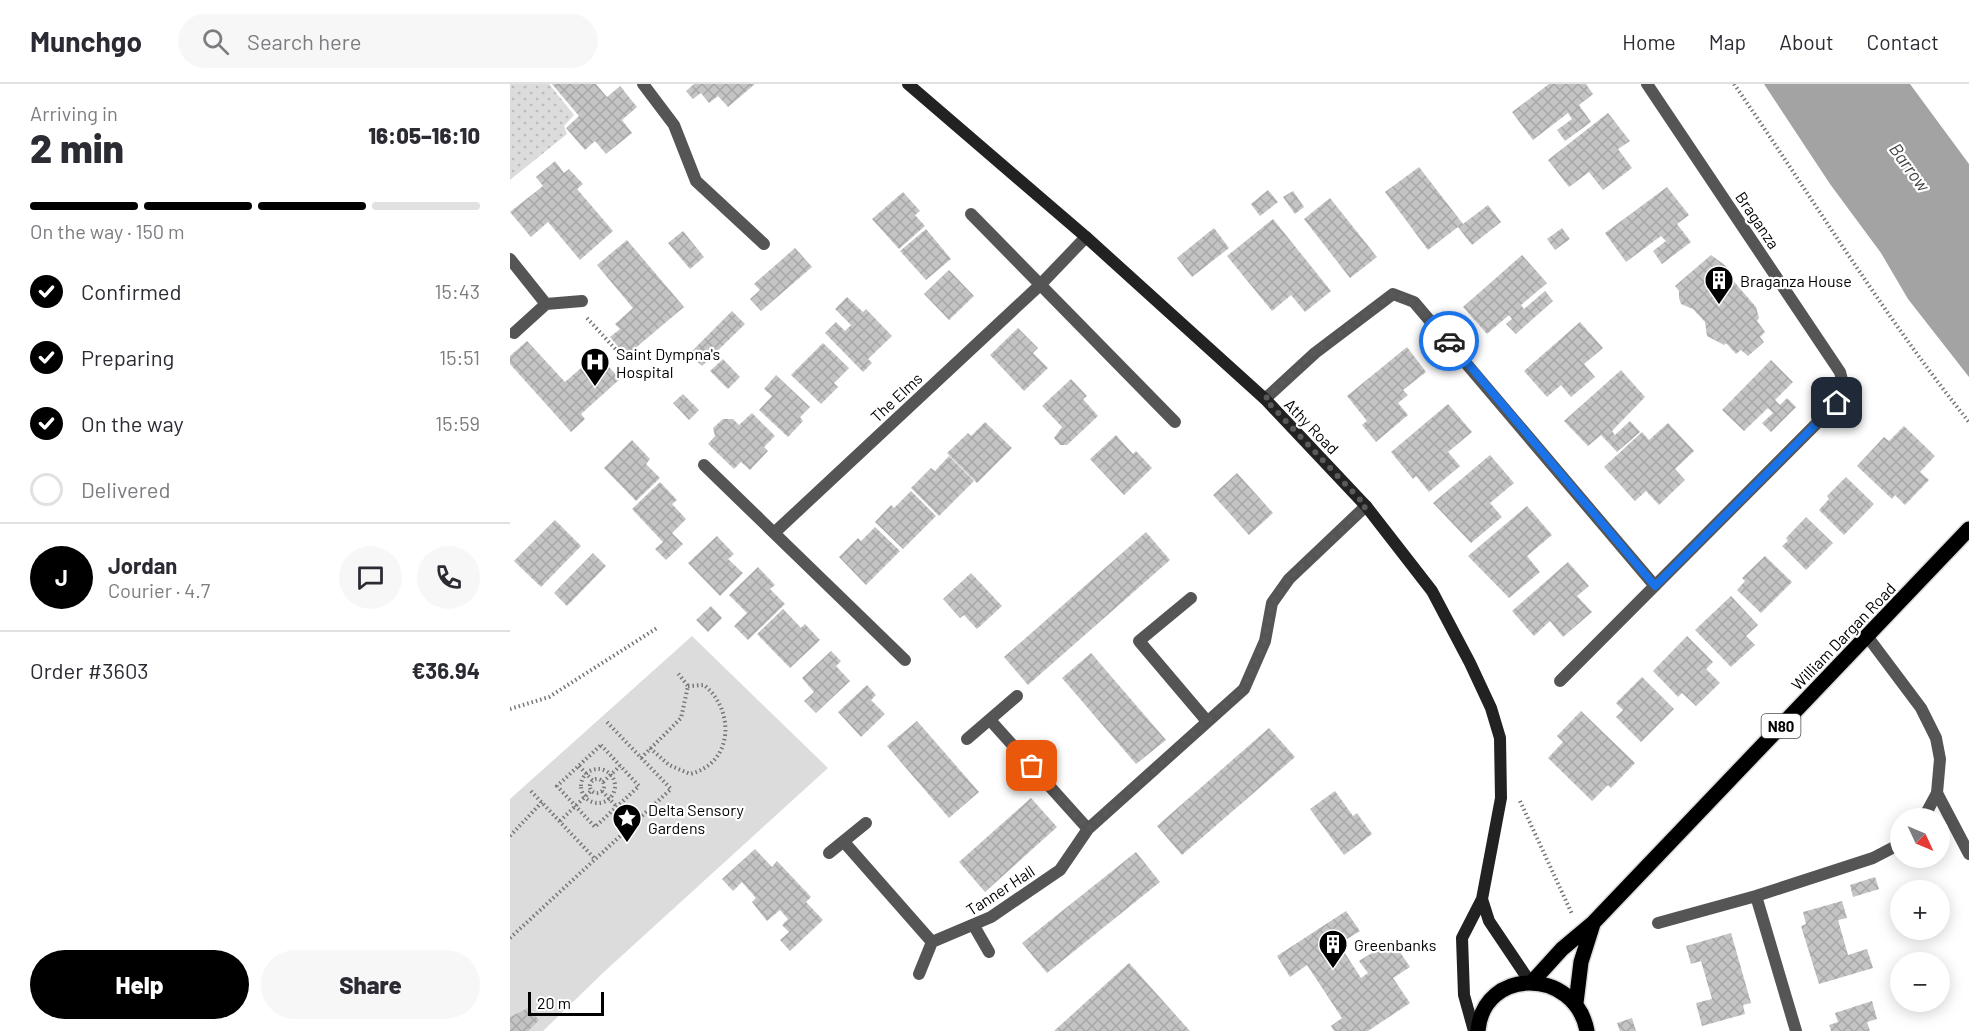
<!DOCTYPE html>
<meta charset="utf-8">
<style>
body{margin:0;font-family:Barlow,sans-serif;background:#f7f7f7;color:#2b2b33;height:100vh;display:flex;flex-direction:column;font-size:22px;white-space:nowrap}
*{box-sizing:border-box;margin:0}
p{font-size:20px;color:#7c7c81}
.icon{flex:none;width:33px;height:33px;fill:none;stroke:currentColor;stroke-width:2;stroke-linecap:round;stroke-linejoin:round}
.map{position:relative;flex:1;overflow:hidden}
.details{display:flex;flex-direction:column;background:#fff;width:510px}
.details>*{flex:none}
.needle{width:39px;rotate:134deg}
.tools{position:absolute;left:1380px;top:724px;display:grid;gap:12px}
.tools a{display:grid;place-items:center;width:60px;height:60px;border-radius:50%;background:#fff;box-shadow:0 3px 15px #0003;font-size:30px}
.scale{position:absolute;left:18px;bottom:15px;width:76px;box-sizing:border-box;padding-left:6px;border:3px solid #000;border-top:0;font-size:16px;line-height:21px;white-space:nowrap;color:#000;-webkit-text-stroke:4px #fff;paint-order:stroke}
.pin{position:absolute;display:grid;place-items:center;width:51px;height:51px;color:#fff;margin:-26px;border-radius:12px;box-shadow:0 3px 9px #0006}
.courier{position:absolute;display:grid;place-items:center;width:60px;height:60px;margin:-30px;border:4px solid #1a73e8;border-radius:50%;background:#fff;color:#222;box-shadow:0 2px 8px #0007}
.headline em{font-style:normal;font-weight:800}
.headline div{display:flex;flex-direction:column-reverse}
.headline{display:flex;align-items:center;justify-content:space-between;height:102px;padding:0 30px}
h1{font-size:39px;font-weight:800;line-height:45px}
.bar{display:grid;grid-template-columns:repeat(4,1fr);gap:9px 6px;align-content:center;height:72px;padding:0 30px}
.bar i{height:8px;border-radius:4px;background:#e1e1e2}
.bar .on{background:#000}
.bar p{grid-column:span 4}
.line{display:flex;align-items:center;gap:15px;padding:0 30px;border-top:2px solid #e1e1e2}
.line div{flex:1}
.round{display:grid;place-items:center;flex:none;width:63px;height:63px;border-radius:32px;background:#f7f7f7}
ol{padding:0 30px;list-style:none}
li{display:flex;align-items:center;gap:18px;height:66px}
li p{margin-inline-start:auto}
li .icon{padding:6px;border-radius:50%;background:#000;color:#fff;stroke-width:4}
li:last-child{color:#7c7c81}
li i{width:33px;height:33px;border:3px solid #e1e1e2;border-radius:50%}
.action{display:flex;gap:12px;margin-top:auto;padding:12px 30px}
.action a{flex:1;height:69px;border-radius:36px;background:#000;color:#fff;font-size:24px;font-weight:800;line-height:69px;text-align:center}
.action a+a{background:#f7f7f7;color:#2b2b33}
header{display:flex;align-items:center;gap:36px;box-sizing:border-box;height:84px;padding:0 30px;background:#fff;border-bottom:2px solid #e1e1e2}
header strong{font-size:28px}
nav{display:flex;gap:33px;margin-inline-start:auto;font-size:21px}
.search{width:420px;height:54px;background:#f7f7f7;display:flex;align-items:center;gap:15px;box-sizing:border-box;padding:0 21px;border-radius:33px;color:#7c7c81;font-size:22px}
main{display:flex;flex:1;min-height:0}
.map>svg:first-child{display:block}
.grass{fill:url(#grass-dots)}
.green{fill:#dcdcdc}
.water{fill:#a3a3a3}
.building{fill:url(#building-cross-hatch)}
.lines{fill:none;stroke-linecap:round;stroke-linejoin:round}
.primary-casing{stroke:#dbdbdb;stroke-width:18}
.path{stroke:#777;stroke-width:4;stroke-dasharray:1.5 3;stroke-linecap:butt}
.service{stroke:#555;stroke-width:12}
.minor{stroke:#555;stroke-width:12}
.secondary{stroke:#222;stroke-width:12}
.primary{stroke:#000;stroke-width:15}
.done{stroke:#595959;stroke-width:6;stroke-dasharray:0 10.8}
.route{stroke:#1a73e8;stroke-width:8}
.labels{text-anchor:middle;dominant-baseline:central;stroke-width:4.5;stroke-linejoin:round;paint-order:stroke}
.shield{fill:#fff;stroke:#4c4c4c;stroke-width:1.5}
.shield-label{font-size:15px;font-weight:bold;fill:#000}
.street-label{font-size:16px;fill:#000;stroke:#fff}
.poi-label{font-size:16px;fill:#000;stroke:#fff;text-anchor:start}
.water-label{font-size:18px;font-style:italic;fill:#444;stroke:#fff}
</style>
<header>
<strong>Munchgo</strong>
<div class="search"><svg class="icon" aria-label="search" viewBox="0 0 24 24"><circle cx="10" cy="10" r="6"/><path d="M15 15l6 6"/></svg>Search here</div>
<nav><a>Home</a><a>Map</a><a>About</a><a>Contact</a></nav>
</header>
<main>
<section class="details">
<div class="headline"><div><h1>2 min</h1><p>Arriving in</p></div><em>16:05–16:10</em></div>
<div class="bar"><i class="on"></i><i class="on"></i><i class="on"></i><i></i><p>On the way · 150 m</p></div>
<ol>
<li><svg class="icon" aria-label="check" viewBox="0 0 24 24"><path d="M5 12l5 5 9-10"/></svg>Confirmed<p>15:43</p></li>
<li><svg class="icon" aria-label="check" viewBox="0 0 24 24"><path d="M5 12l5 5 9-10"/></svg>Preparing<p>15:51</p></li>
<li><svg class="icon" aria-label="check" viewBox="0 0 24 24"><path d="M5 12l5 5 9-10"/></svg>On the way<p>15:59</p></li>
<li><i></i>Delivered</li>
</ol>
<div class="line" style="height:108px"><b class="round" style="background:#000;color:#fff">J</b><div><b>Jordan</b><p>Courier · 4.7</p></div><a class="round"><svg class="icon" aria-label="chat" viewBox="0 0 24 24"><path d="M4 5h16v11H9l-5 4z"/></svg></a><a class="round"><svg class="icon" aria-label="phone" viewBox="0 0 24 24"><path d="M5 4h4l2 5-3 2q2 4 5 5l2-3 5 2v4C11 20 4 13 5 4z"/></svg></a></div>
<div class="line" style="height:78px"><div>Order #3603</div><b>€36.94</b></div>
<div class="action"><a>Help</a><a>Share</a></div>
</section>
<div class="map">
<svg width="1459" height="947" viewBox="0 0 1459 947">
<defs>
<pattern id="grass-dots" width="8" height="8" patternUnits="userSpaceOnUse" patternTransform="scale(1.5)"><rect width="8" height="8" fill="#dcdcdc"/><path d="M2 2h.1M6 6h.1" fill="none" stroke="#bbb" stroke-width="1.8" stroke-linecap="round"/></pattern>
<pattern id="building-cross-hatch" width="8" height="8" patternUnits="userSpaceOnUse" patternTransform="scale(1.5)"><rect width="8" height="8" fill="#c4c4c4"/><path d="M0 0l8 8M0 8l8-8" fill="none" stroke="#a7a7a7"/></pattern>
</defs>
<rect width="100%" height="100%" fill="#fff"/>
<path class="grass" d="M0,0H39L64,31L54,42L57,50L0,96Z"/>
<path class="green" d="M182,552L318,684L95,887L33,947H0V715Z"/>
<path class="water" d="M1254,0H1400L1459,80V293L1398,215L1371,169L1320,100Z"/>
<path class="building" d="M42,0H86L97,13L110,2L127,23L112,36L122,49L96,70L85,57L75,66L56,44L69,32Z
M184,0H245L218,23L208,12L199,19L191,9L183,15L176,7Z
M1039,0H1076L1083,10L1069,21L1081,38L1055,57L1047,46L1062,35L1058,29L1023,56L1002,28Z
M1098,29L1120,57L1108,65L1122,84L1093,106L1079,88L1059,103L1038,76Z
M45,77L54,89L59,85L73,100L67,105L103,147L70,176L38,138L21,153L0,128L33,102L26,93Z
M909,83L953,140L978,121L991,138L962,161L948,143L918,166L875,108Z
M1157,103L1179,131L1167,140L1181,158L1152,180L1143,167L1156,157L1151,152L1116,178L1095,149Z
M758,106L768,118L750,132L741,120Z
M783,107L794,123L785,130L773,113Z
M393,108L410,127L405,131L415,142L389,165L362,135Z
M820,114L867,173L840,194L794,135Z
M763,135L821,207L795,228L781,211L762,227L717,172Z
M704,144L719,164L682,193L667,174Z
M1052,144L1060,155L1045,166L1037,155Z
M416,145L441,175L416,196L390,167Z
M173,147L194,173L180,185L158,159Z
M117,156L174,223L116,272L100,253L110,245L105,240L123,224L87,181Z
M285,164L302,183L251,227L240,215L250,206L244,200Z
M1012,171L1037,199L1011,221L1014,225L1035,207L1043,217L1006,250L996,240L1002,235L999,231L977,250L953,223Z
M1201,171L1216,182L1220,193L1246,223L1249,234L1247,237L1255,248L1250,253L1254,258L1238,272L1231,266L1226,270L1216,259L1214,261L1197,252L1195,238L1183,225L1171,220L1169,214V207L1165,202Z
M439,186L464,212L439,236L414,210Z
M337,213L353,228L356,225L382,252L358,275L362,279L353,288L315,249L326,238L335,247L341,241L325,225Z
M222,227L235,240L192,282L179,270Z
M1070,238L1093,264L1074,280L1085,293L1061,313L1051,301L1037,313L1014,287Z
M508,244L528,264L523,269L538,284L514,307L480,271Z
M17,257L55,298L87,270L110,295L71,330L75,335L61,348L0,280V272Z
M313,259L339,284L324,299L328,303L311,320L281,291Z
M897,263L916,288L893,306L898,311L888,319L898,331L866,358L852,341L857,337L837,312Z
M213,275L230,293L218,305L200,287Z
M1261,276L1283,298L1265,316L1270,321L1277,314L1286,323L1261,348L1252,339L1263,329L1258,324L1234,347L1212,326Z
M1111,286L1135,313L1102,347L1105,351L1120,337L1130,348L1107,368L1091,351L1078,362L1054,337Z
M266,291L300,323L290,333L293,337L278,353L249,326L262,312L254,305Z
M561,295L577,312L573,315L588,332L557,361H550L544,354L552,343L532,322Z
M173,310L189,326L179,336L163,319Z
M938,320L962,348L938,368L950,382L919,408L906,392L903,395L881,368Z
M242,329L265,352L254,363L258,367L240,386L231,378L224,385L198,360L205,352L203,344L213,335H223L229,341Z
M475,338L502,364L467,399L437,369L458,349L461,352Z
M1158,339L1184,367L1165,385L1175,396L1149,421L1136,407L1125,417L1094,383L1132,348L1139,356Z
M1394,342L1425,372L1410,388L1419,396L1395,421L1385,411L1382,415L1347,382L1374,353L1379,357Z
M606,351L623,370L626,367L642,384L614,411L580,375Z
M122,356L140,375L136,380L150,394L126,417L94,384Z
M980,371L1004,399L980,419L992,433L961,459L923,419Z
M439,372L464,397L429,432L401,404L421,384L425,387Z
M727,389L763,429L739,451L703,411Z
M1336,393L1364,420L1334,451L1309,426L1319,415L1317,412Z
M150,398L167,416L162,420L176,435L162,449L173,460L156,476L145,465L153,458L122,425Z
M401,407L426,432L393,465L365,438L381,421L384,424Z
M1017,422L1042,451L1017,472L1030,488L999,514L958,472Z
M1296,433L1323,459L1296,486L1272,462L1278,457L1276,454Z
M45,436L71,462L31,503L4,477Z
M365,443L390,467L356,501L329,473L348,454L351,457Z
M636,448L660,476L518,601L494,573Z
M207,452L224,470L218,475L233,489L210,512L178,479Z
M83,469L96,482L57,522L44,509Z
M1255,472L1282,498L1251,529L1227,506L1235,497L1232,494Z
M1058,478L1079,502L1067,512L1082,528L1053,553L1040,537L1024,552L1002,527Z
M248,483L265,501L260,505L275,520L238,556L224,542L237,529L219,511Z
M461,489L492,522L467,545L454,531L450,534L433,515Z
M1221,512L1248,541L1236,552L1245,561L1221,583L1185,546Z
M201,522L212,534L198,548L186,536Z
M273,525L291,544L295,540L310,556L280,584L247,550Z
M1177,552L1203,578L1196,585L1210,599L1186,622L1172,609L1168,613L1143,587Z
M321,567L331,577L326,582L340,597L306,629L294,617L304,608L292,594Z
M581,569L656,656L626,680L552,594Z
M1132,593L1164,625L1131,658L1106,633L1113,626L1106,619Z
M357,601L366,611L361,616L375,630L351,653L328,628Z
M1071,627L1125,679L1101,704L1098,701L1082,717L1038,674L1053,658L1047,652Z
M407,637L469,708L439,734L377,662Z
M759,644L785,673L672,771L647,742Z
M825,707L843,732L847,729L862,750L834,771L800,725Z
M521,714L547,743L475,808L449,778Z
M245,765L262,783L267,777L301,813L296,818L313,836L280,867L270,856L279,848L272,841L278,835L270,826L257,837L242,818L246,814L232,798L223,807L212,795Z
M626,768L650,798L537,889L512,859Z
M1365,793L1369,805L1343,813L1340,801Z
M1332,817L1337,834L1328,836L1338,871L1357,865L1363,884L1309,900L1291,842L1296,840L1293,828Z
M836,827L850,847L829,860L851,894L858,889L849,877L882,856L900,883L883,894L900,919L858,947H824L821,942L832,934L797,881L780,893L767,872Z
M1221,849L1241,919L1233,921L1235,930L1192,942L1186,919L1202,915L1191,877L1181,880L1176,862Z
M619,879L680,947H544Z
M1362,917L1367,935L1357,938L1360,947H1321L1319,941L1328,938L1325,929Z
M18,924L29,936L18,947H0V933Z
M1122,934L1126,947H1110L1107,939Z"/>
<g class="lines">
<g class="primary-casing">
<path id="primary" d="M1022,898L1052,865L1083,839L1459,445
M1066,919L1071,878L1083,840
M968,947C973,883 1065,883 1077,947"/>
</g>
<path class="path" d="M1224,0C1302,113 1373,231 1459,338
M77,234L109,269
M0,625L39,613L147,544
M91,661L129,702L85,743L47,702Z
M140,664L159,681L180,690C224,679 225,626 194,601L178,602
M131,674L171,634L178,602L167,588
M69,682L83,697
M71 702a17 17 0 1 1 34 0a17 17 0 1 1-34 0Z
M80 702a7 7 0 1 1 14 0a7 7 0 1 1-14 0Z
M93,698L110,682
M21,707L85,775
M92,707L123,740
M1010,717L1062,830
M50,737L82,706
M0,752L32,718
M0,854L161,705L96,637"/>
<path class="service" d="M133,0L164,41L186,97L254,160
M0,175L36,220L4,249
M36,220L72,217
M1427,709L1459,770"/>
<path class="minor" d="M461,130L665,338
M755,315L805,269L883,210L904,218L1145,502
M194,381L395,576
M264,449L530,201L576,153
M681,514L629,557L696,636
M1357,552L1411,624L1426,654L1430,675L1427,709L1413,735
M1050,597L1327,319L1334,304L1330,288L1137,0
M480,636L578,745
M457,655L507,612
M334,758L422,858L481,833L550,786L578,745L734,605L755,557L762,519L779,495L856,422
M319,769L356,739
M1246,812L1286,947
M1148,839L1246,812L1363,774L1390,760
M464,842L479,868
M409,890L422,858"/>
<path class="secondary" d="M398,0L576,153L755,315L856,422L922,507L960,579L981,624L990,654L991,714L972,815L952,854L954,911L964,947
M972,815L979,837L1020,898"/>
<use href="#primary" class="primary"/>
</g>
<g class="lines">
<path class="done" d="M522,682L578,745L734,604L755,557L762,519L779,495L856,422L755,315L805,268L883,210L904,218L939,257"/>
<path class="route" d="M939,257L1145,502L1327,319"/>
</g>
<defs>
<g id="building-pin" transform="scale(1.5)"><path d="M0 17L-7.5 6A9.5 9.5 0 1 1 7.5 6Z" fill="#000" stroke="#fff"/><path d="M-4-6H4V6H1V3H-1V6H-4ZM-2.5-4.3h1.7v1.8h-1.7ZM.8-4.3h1.7v1.8H.8ZM-2.5-1h1.7V.8h-1.7ZM.8-1h1.7V.8H.8Z" fill="#fff"/></g>
<g id="hospital-pin" transform="scale(1.5)"><path d="M0 17L-7.5 6A9.5 9.5 0 1 1 7.5 6Z" fill="#000" stroke="#fff"/><path d="M-5-5h3v3.5h4V-5h3V5h-3V1.5h-4V5h-3Z" fill="#fff"/></g>
<g id="sight-pin" transform="scale(1.5)"><path d="M0 17L-7.5 6A9.5 9.5 0 1 1 7.5 6Z" fill="#000" stroke="#fff"/><path d="M0-6L1.8-2.2L6-1.7L2.9 1.2L3.7 5.4L0 3.3L-3.7 5.4L-2.9 1.2L-6-1.7L-1.8-2.2Z" fill="#fff"/></g>
</defs>
<g fill-rule="evenodd">
<use href="#building-pin" x="1209" y="196"/>
<use href="#hospital-pin" x="85" y="278"/>
<use href="#sight-pin" x="117" y="734"/>
<use href="#building-pin" x="823" y="860"/>
</g>
<g class="labels">
<rect class="shield" x="1251.5" y="630" width="39" height="24" rx="4.5"/>
<g class="shield-label">
<text x="1271" y="642">N80</text>
</g>
<g class="street-label">
<text transform="translate(1248 136) rotate(56)">Braganza</text>
<text transform="translate(386 313) rotate(-43)">The Elms</text>
<text transform="translate(802 342) rotate(46)">Athy Road</text>
<text transform="translate(1333 552) rotate(-46)">William Dargan Road</text>
<text transform="translate(490 806) rotate(-33)">Tanner Hall</text>
</g>
<g class="poi-label">
<text x="1230" y="196">Braganza House</text>
<text x="106" y="269">Saint Dympna's<tspan x="106" dy="18">Hospital</tspan></text>
<text x="138" y="725">Delta Sensory<tspan x="138" dy="18">Gardens</tspan></text>
<text x="844" y="860">Greenbanks</text>
</g>
<g class="water-label">
<text transform="translate(1400 83) rotate(54)">Barrow</text>
</g>
</g>
</svg>
<div class="tools">
<a><svg class="needle" viewBox="-14 -14 28 28"><path d="M0-13l5 13h-10z" fill="#e53935"/><path d="M0 13l5-13h-10z" fill="#7c7c81"/></svg></a>
<a>+</a>
<a>−</a>
</div>
<div class="scale">20 m</div>
<div class="pin" style="left:522px;top:682px;background:#ea580c"><svg class="icon" aria-label="bag" viewBox="0 0 24 24"><path d="M5 8h14l-1 12H6zM9 8a3 3 0 0 1 6 0"/></svg></div>
<div class="pin" style="left:1327px;top:319px;background:#1f2937"><svg class="icon" aria-label="home" viewBox="0 0 24 24"><path d="M3 11l9-7 9 7M6 9v11h12V9"/></svg></div>
<div class="courier" style="left:939px;top:257px"><svg class="icon" aria-label="car" viewBox="0 0 24 24"><path d="M5 17H2v-5l4-1 3-4h7l3 4 3 1v5h-3M9 17h6M6 11h13"/><circle cx="7" cy="17" r="2"/><circle cx="17" cy="17" r="2"/></svg></div>
</div>
</main>
